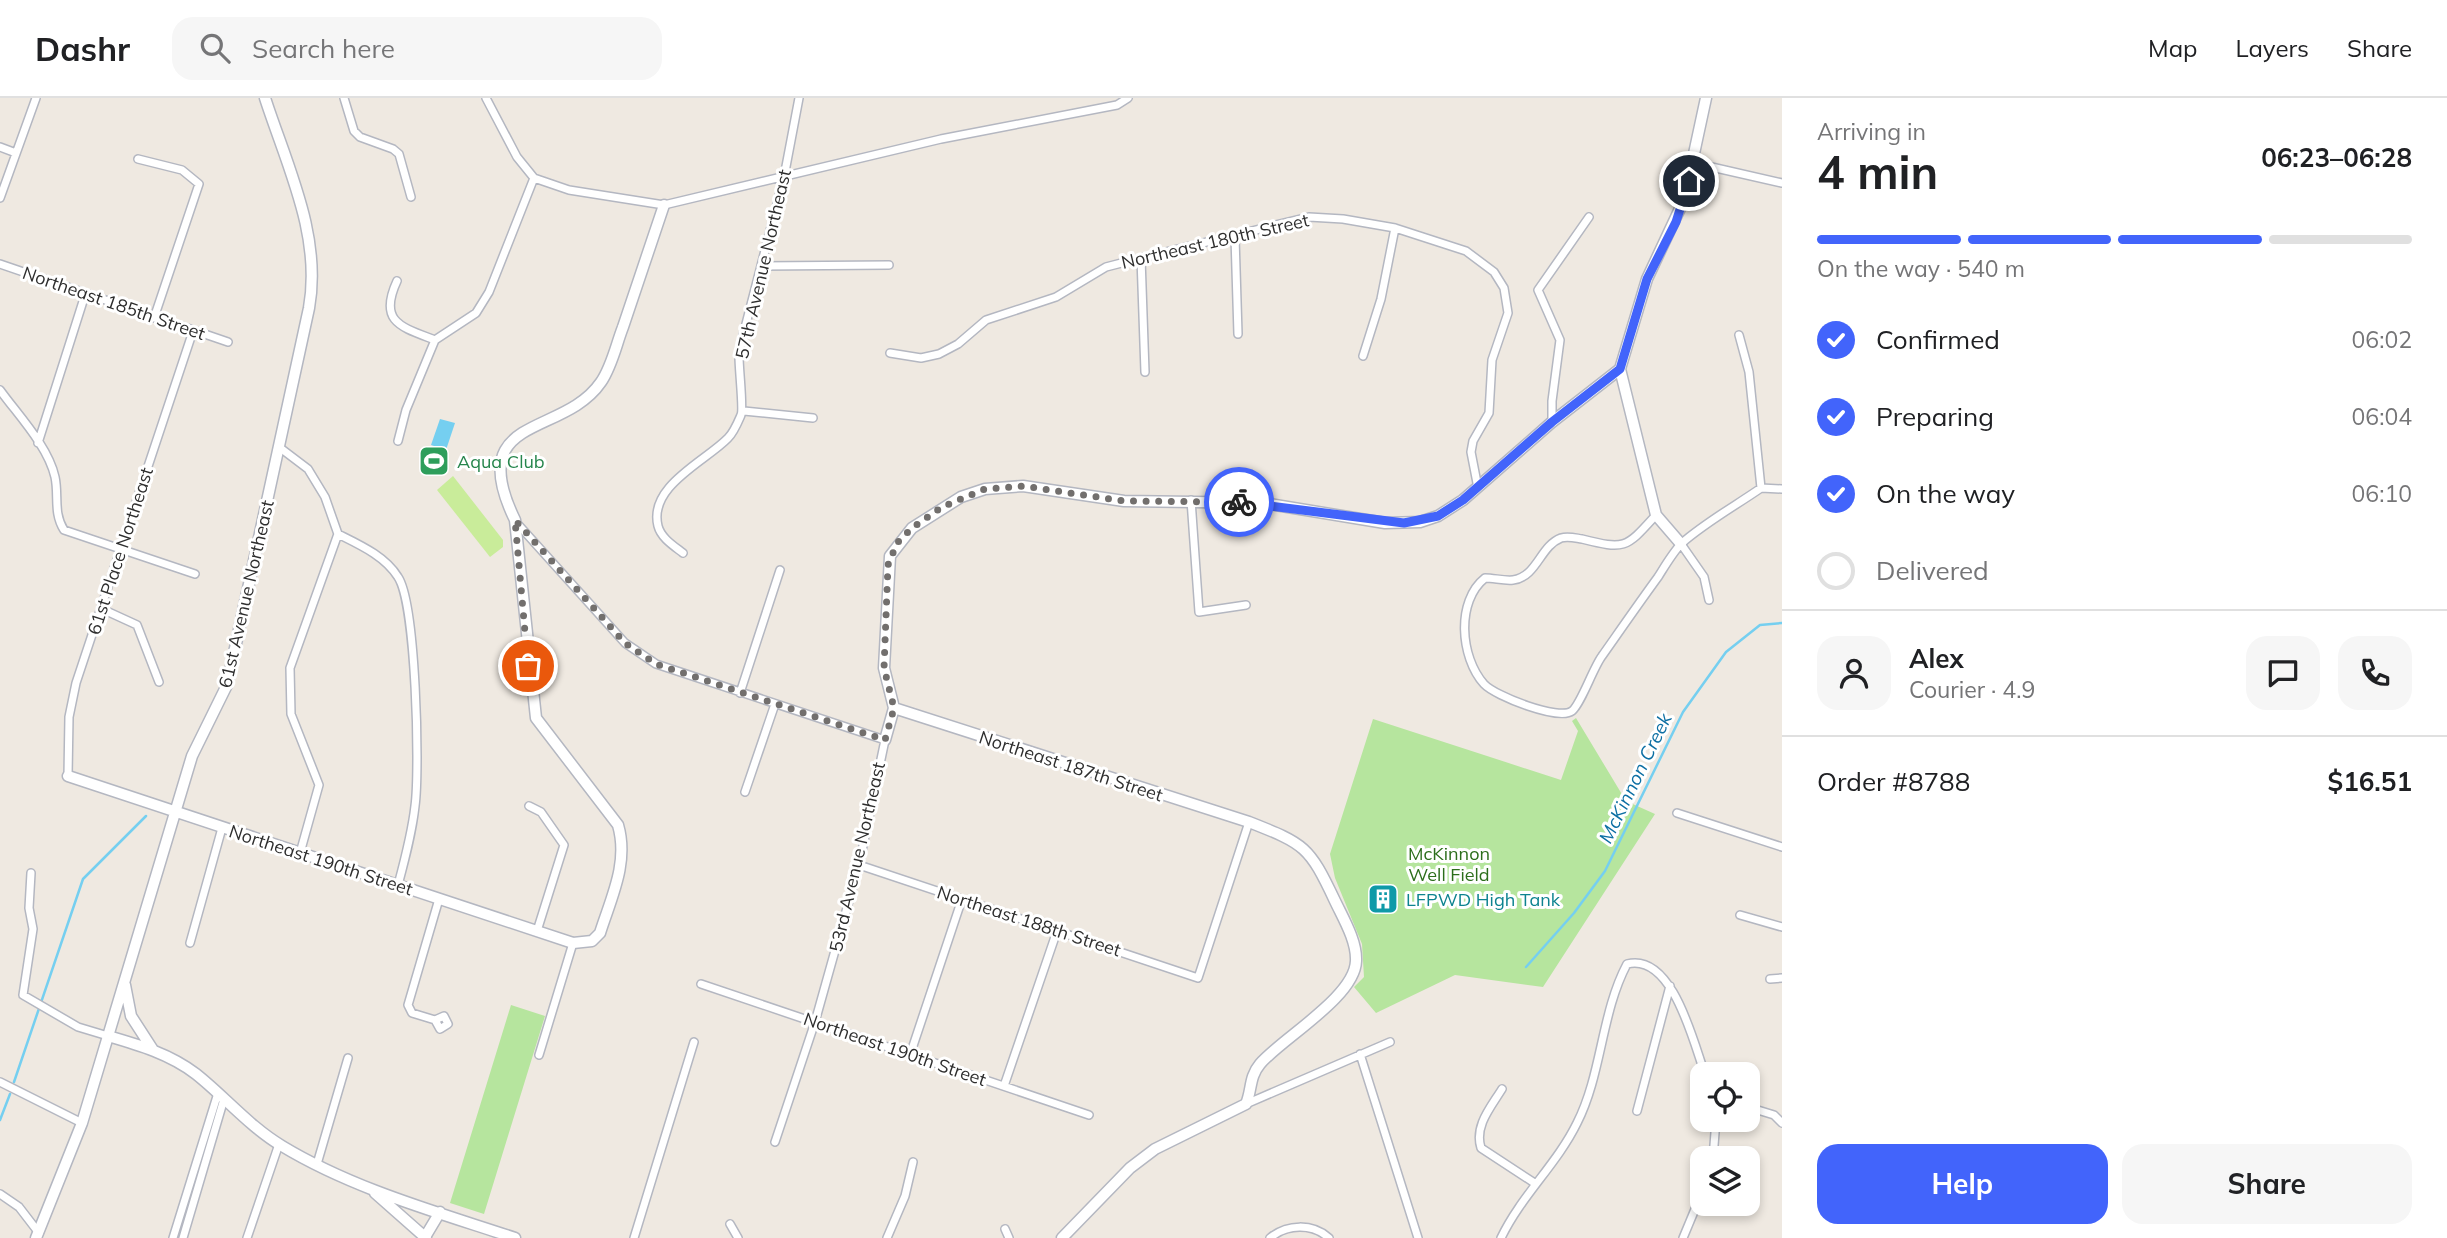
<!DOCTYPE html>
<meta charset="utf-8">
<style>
body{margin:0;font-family:Mulish,sans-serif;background:#f6f6f6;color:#202124;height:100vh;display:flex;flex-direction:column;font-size:26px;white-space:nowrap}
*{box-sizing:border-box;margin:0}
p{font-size:23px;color:#757577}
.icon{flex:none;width:38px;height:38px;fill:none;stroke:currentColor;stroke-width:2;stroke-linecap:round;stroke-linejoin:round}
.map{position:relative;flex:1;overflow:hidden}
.side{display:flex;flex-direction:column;background:#fff;width:665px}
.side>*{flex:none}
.tools{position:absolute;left:1690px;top:964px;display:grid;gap:14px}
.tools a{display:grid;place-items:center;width:70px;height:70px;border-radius:14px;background:#fff;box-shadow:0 4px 10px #0003;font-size:35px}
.pin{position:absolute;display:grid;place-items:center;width:60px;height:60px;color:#fff;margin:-30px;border:4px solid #fff;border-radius:50%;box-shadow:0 2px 7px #0007}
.courier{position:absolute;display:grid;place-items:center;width:70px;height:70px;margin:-35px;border:5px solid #4264fb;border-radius:50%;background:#fff;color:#222;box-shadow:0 2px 9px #0007}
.headline em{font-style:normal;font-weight:700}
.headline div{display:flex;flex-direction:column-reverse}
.headline{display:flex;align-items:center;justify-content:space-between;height:119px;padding:0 35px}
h1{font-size:46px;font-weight:700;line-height:52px}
.bar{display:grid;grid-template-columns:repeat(4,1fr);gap:10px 7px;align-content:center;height:84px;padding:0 35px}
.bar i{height:9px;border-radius:5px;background:#e0e0e0}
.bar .current{background:#4264fb}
.bar p{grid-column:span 4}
.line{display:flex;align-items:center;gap:18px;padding:0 35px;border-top:2px solid #e0e0e0}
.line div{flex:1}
.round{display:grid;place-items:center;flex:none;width:74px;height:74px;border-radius:21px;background:#f6f6f6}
ol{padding:0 35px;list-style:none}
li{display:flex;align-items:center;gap:21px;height:77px}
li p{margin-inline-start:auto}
li .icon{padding:7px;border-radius:50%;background:#4264fb;color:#fff;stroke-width:4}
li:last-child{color:#757577}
li i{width:38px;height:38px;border:4px solid #e0e0e0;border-radius:50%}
.primary-button{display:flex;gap:14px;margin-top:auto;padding:14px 35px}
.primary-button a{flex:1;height:80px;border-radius:21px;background:#4264fb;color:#fff;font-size:28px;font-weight:700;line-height:80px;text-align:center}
.primary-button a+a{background:#f6f6f6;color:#202124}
header{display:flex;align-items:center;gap:42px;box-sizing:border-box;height:98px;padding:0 35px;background:#fff;border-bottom:2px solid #e0e0e0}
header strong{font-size:33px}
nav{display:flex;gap:38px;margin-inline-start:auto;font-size:24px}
.search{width:490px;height:63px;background:#f6f6f6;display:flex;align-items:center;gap:18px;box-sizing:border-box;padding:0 24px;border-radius:21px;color:#757577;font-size:26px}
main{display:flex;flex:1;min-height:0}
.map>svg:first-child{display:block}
.green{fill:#b6e59e}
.pitch{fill:#c9ec9a}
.water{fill:#75cff0}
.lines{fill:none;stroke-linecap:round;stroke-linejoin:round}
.stream{stroke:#75cff0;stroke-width:2.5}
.street-casing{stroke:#b4b7c1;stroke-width:10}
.secondary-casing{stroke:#b4b7c1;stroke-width:13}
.street{stroke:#fff;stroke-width:7}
.secondary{stroke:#fff;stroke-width:10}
.done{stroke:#726f6d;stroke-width:7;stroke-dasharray:0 12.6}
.route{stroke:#4264fb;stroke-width:9}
.labels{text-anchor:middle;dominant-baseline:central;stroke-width:6;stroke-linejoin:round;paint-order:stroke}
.street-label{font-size:18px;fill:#2e2e2e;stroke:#fff}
.leisure-label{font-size:18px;fill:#27864d;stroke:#fff;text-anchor:start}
.park-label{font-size:18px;fill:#2c6e1b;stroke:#fff}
.culture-label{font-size:18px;fill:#0d838f;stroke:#fff;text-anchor:start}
.water-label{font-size:19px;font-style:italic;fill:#0d6fa3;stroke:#fff}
</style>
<header>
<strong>Dashr</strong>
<div class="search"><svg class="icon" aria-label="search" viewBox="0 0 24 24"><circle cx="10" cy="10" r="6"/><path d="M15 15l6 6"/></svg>Search here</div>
<nav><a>Map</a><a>Layers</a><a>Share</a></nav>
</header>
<main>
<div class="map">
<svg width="1782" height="1140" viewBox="0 0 1782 1140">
<rect width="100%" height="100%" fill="#efe9e1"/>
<path class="green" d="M1576,620L1626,703L1655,716L1543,889L1455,877L1376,915L1354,889L1364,879L1362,846L1335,780L1330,756L1373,621L1561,682L1578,633L1572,623Z
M511,907L545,918L484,1116L450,1105Z"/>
<path class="pitch" d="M453,378L503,442V449L490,459L437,392Z"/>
<path class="water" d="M440,321L455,325L446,352L431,347Z"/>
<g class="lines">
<path class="stream" d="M1526,869L1574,815L1605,773L1683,614L1726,554L1760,527L1782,525
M14,984L83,781L146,718
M0,1022L10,996"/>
<g class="street-casing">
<path id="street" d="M344,0L354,33L360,39L393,51L399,56L411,99
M486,0L517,59L534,80L569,92L664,107L941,41L1117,7L1128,0
M0,49L16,55
M138,61L182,72L199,86L154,220
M1694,65L1782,85
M0,100L36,0
M1235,139L1238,236
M1141,160L1145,274
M0,166L228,244
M761,168L889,167
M397,183C378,224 401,229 435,242
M1739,237L1749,274L1761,390L1782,391
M890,255L921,260L939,256L958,246L986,222L1056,199L1106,169L1141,160L1309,119L1343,121L1395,130L1466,153L1494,174L1504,190L1508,215L1492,262L1489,315L1473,343L1471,354L1478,390
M1363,258L1381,201L1395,130
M0,292C18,317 48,348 55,379C59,397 53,415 64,432L195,476
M744,313L813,320
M1552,324V303L1560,242L1538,192L1589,119
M398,343L406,312L435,242L476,215L489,194L534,80
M38,345L85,197
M279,349L308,371L325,399L338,436L290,570L291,616L319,687L300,755
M1191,402L1199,514L1246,507
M1656,417C1626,450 1626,452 1582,441C1575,440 1568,438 1561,440C1540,448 1537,479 1513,482C1504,483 1494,480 1485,480C1456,503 1460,559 1484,586C1495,598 1559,623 1572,613C1581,606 1593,570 1602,558C1621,531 1639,505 1658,479C1665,468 1673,454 1682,445C1706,424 1735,408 1761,390
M515,423L625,545L656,566L885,642L859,767L815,924L775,1044
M338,436C360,447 385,458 398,479C416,506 420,671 415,708C412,735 405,761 398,787
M1681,446L1704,479L1709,502
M683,455C674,448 661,440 658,428C648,388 706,363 728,340C734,334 738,324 741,317C744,311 738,265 739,253L784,79L799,0
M102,511L137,527L159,584
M740,595L780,472
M68,678L69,619L76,585L193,233
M745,694L775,606
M529,708L541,714L564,747L537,833
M1677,715L1782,749
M859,767L1198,880L1249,724
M31,775L29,810L33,831L23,897L78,929L108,938
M1740,817L1782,829
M190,845L222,730
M1770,881L1782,880
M701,886L1089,1017
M435,922L440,931L448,926L444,918L435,922L412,915L408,907L439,801
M1360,956L1418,1140
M539,957L573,845
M910,957L962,801
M0,984L82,1025
M1004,988L1057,833
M1502,991C1491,1009 1474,1028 1481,1050L1536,1086
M1246,1006L1390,944
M1748,1009L1774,1017L1782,1025
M1637,1013L1670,888
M1713,1060L1716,1022
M317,1066L348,960
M0,1096L19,1109L39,1135
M730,1126L738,1140
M1005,1131L1009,1140
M173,1140L218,995
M183,1140L224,1001
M247,1140L279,1046
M634,1140L694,944
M887,1140L905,1098L913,1064
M1270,1140C1287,1126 1312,1125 1329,1140
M1501,1140C1521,1098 1557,1066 1577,1025C1602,976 1601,915 1627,866C1673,854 1694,947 1705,976
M1683,1140L1703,1092"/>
</g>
<g class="secondary-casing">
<path id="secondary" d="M1681,446L1656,417L1620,271L1647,181L1684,102L1706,0
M894,610L1249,724C1305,746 1309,748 1335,803C1343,820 1357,843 1356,863C1355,899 1281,941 1260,966C1249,979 1252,992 1246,1006L1155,1051L1130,1070L1062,1140
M885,642L894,610L884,570L890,458L912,430L961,399L985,391L1023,388L1124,403L1263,405L1385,425L1420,424L1438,418L1463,402L1552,324L1620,271
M68,678L573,845L592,843L600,835C611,800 629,765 618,727L536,620L515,422C463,315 563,340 601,284C612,268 616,247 623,229C637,188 650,148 664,107
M125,887L131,918L153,952
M108,938C139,947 170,956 196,976C225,999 250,1029 282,1048C353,1091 437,1114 515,1140
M375,1095L426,1140
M425,1139L440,1114
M36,1140L82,1025L192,658L227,587L309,210C322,138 287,68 265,0"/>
</g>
<use href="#street" class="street"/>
<use href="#secondary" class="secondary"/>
</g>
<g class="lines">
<path class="done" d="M528,568L515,422L625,545L656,566L885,642L894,610L884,570L888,467L897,445L912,430L942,409L985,391L1023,388L1124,403L1239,404"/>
<path class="route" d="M1239,404L1404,425L1438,418L1463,402L1552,324L1620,271L1647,181L1676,124L1689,83"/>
</g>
<defs>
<g id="stadium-square" transform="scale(1.575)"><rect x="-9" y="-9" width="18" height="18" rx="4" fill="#2e9e5b" stroke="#fff"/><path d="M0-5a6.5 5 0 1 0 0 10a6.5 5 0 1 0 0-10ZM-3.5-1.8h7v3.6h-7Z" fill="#fff"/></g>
<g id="building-square" transform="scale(1.575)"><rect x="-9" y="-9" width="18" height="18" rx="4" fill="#0f9aa8" stroke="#fff"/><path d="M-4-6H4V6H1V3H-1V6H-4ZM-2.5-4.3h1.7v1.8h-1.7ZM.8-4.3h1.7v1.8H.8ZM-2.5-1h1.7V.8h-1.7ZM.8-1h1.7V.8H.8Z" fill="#fff"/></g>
</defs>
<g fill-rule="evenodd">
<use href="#stadium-square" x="434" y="363"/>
<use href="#building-square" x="1383" y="801"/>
</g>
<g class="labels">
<g class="street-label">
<text transform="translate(1215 143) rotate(-13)">Northeast 180th Street</text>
<text transform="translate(763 166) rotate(-77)">57th Avenue Northeast</text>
<text transform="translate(114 205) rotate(19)">Northeast 185th Street</text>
<text transform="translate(120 453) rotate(-72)">61st Place Northeast</text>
<text transform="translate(246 496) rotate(-77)">61st Avenue Northeast</text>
<text transform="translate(1071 668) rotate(18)">Northeast 187th Street</text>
<text transform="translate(857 759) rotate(-77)">53rd Avenue Northeast</text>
<text transform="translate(321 762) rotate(18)">Northeast 190th Street</text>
<text transform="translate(1029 823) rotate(18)">Northeast 188th Street</text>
<text transform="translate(895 951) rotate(19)">Northeast 190th Street</text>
</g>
<g class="leisure-label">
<text x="457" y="363">Aqua Club</text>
</g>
<g class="park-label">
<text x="1449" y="755">McKinnon<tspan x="1449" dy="21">Well Field</tspan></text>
</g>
<g class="culture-label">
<text x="1406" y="801">LFPWD High Tank</text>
</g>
<g class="water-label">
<text transform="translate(1635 680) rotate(-64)">McKinnon Creek</text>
</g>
</g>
</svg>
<div class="tools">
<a><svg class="icon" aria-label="locate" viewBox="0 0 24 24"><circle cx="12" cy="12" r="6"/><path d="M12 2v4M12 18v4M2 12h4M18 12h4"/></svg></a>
<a><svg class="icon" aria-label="layers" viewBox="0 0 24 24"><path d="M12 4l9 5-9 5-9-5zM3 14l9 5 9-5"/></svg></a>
</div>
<div class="pin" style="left:528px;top:568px;background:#ea580c"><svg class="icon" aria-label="bag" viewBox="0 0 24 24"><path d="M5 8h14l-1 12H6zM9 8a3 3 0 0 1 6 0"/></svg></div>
<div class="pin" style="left:1689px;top:83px;background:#1f2937"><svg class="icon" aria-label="home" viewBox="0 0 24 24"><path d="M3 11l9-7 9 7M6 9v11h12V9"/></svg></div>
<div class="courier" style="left:1239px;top:404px"><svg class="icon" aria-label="bike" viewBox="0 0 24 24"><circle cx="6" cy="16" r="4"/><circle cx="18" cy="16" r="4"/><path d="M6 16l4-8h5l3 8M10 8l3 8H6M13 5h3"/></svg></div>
</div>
<section class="side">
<div class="headline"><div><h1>4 min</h1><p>Arriving in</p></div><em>06:23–06:28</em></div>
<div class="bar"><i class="current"></i><i class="current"></i><i class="current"></i><i></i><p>On the way · 540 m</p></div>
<ol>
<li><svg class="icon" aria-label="check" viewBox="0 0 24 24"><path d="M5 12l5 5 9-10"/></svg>Confirmed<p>06:02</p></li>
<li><svg class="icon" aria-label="check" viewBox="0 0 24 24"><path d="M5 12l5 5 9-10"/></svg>Preparing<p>06:04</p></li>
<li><svg class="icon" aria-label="check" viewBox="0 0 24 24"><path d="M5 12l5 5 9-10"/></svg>On the way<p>06:10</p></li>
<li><i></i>Delivered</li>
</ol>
<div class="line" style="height:126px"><a class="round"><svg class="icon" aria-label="person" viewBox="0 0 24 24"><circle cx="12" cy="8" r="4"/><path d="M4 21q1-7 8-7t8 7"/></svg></a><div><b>Alex</b><p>Courier · 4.9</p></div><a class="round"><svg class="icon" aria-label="chat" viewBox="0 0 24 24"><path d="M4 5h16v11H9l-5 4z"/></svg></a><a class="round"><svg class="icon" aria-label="phone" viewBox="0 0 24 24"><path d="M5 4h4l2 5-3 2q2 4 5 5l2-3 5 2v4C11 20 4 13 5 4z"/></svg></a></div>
<div class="line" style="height:91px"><div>Order #8788</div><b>$16.51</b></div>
<div class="primary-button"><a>Help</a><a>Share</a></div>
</section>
</main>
